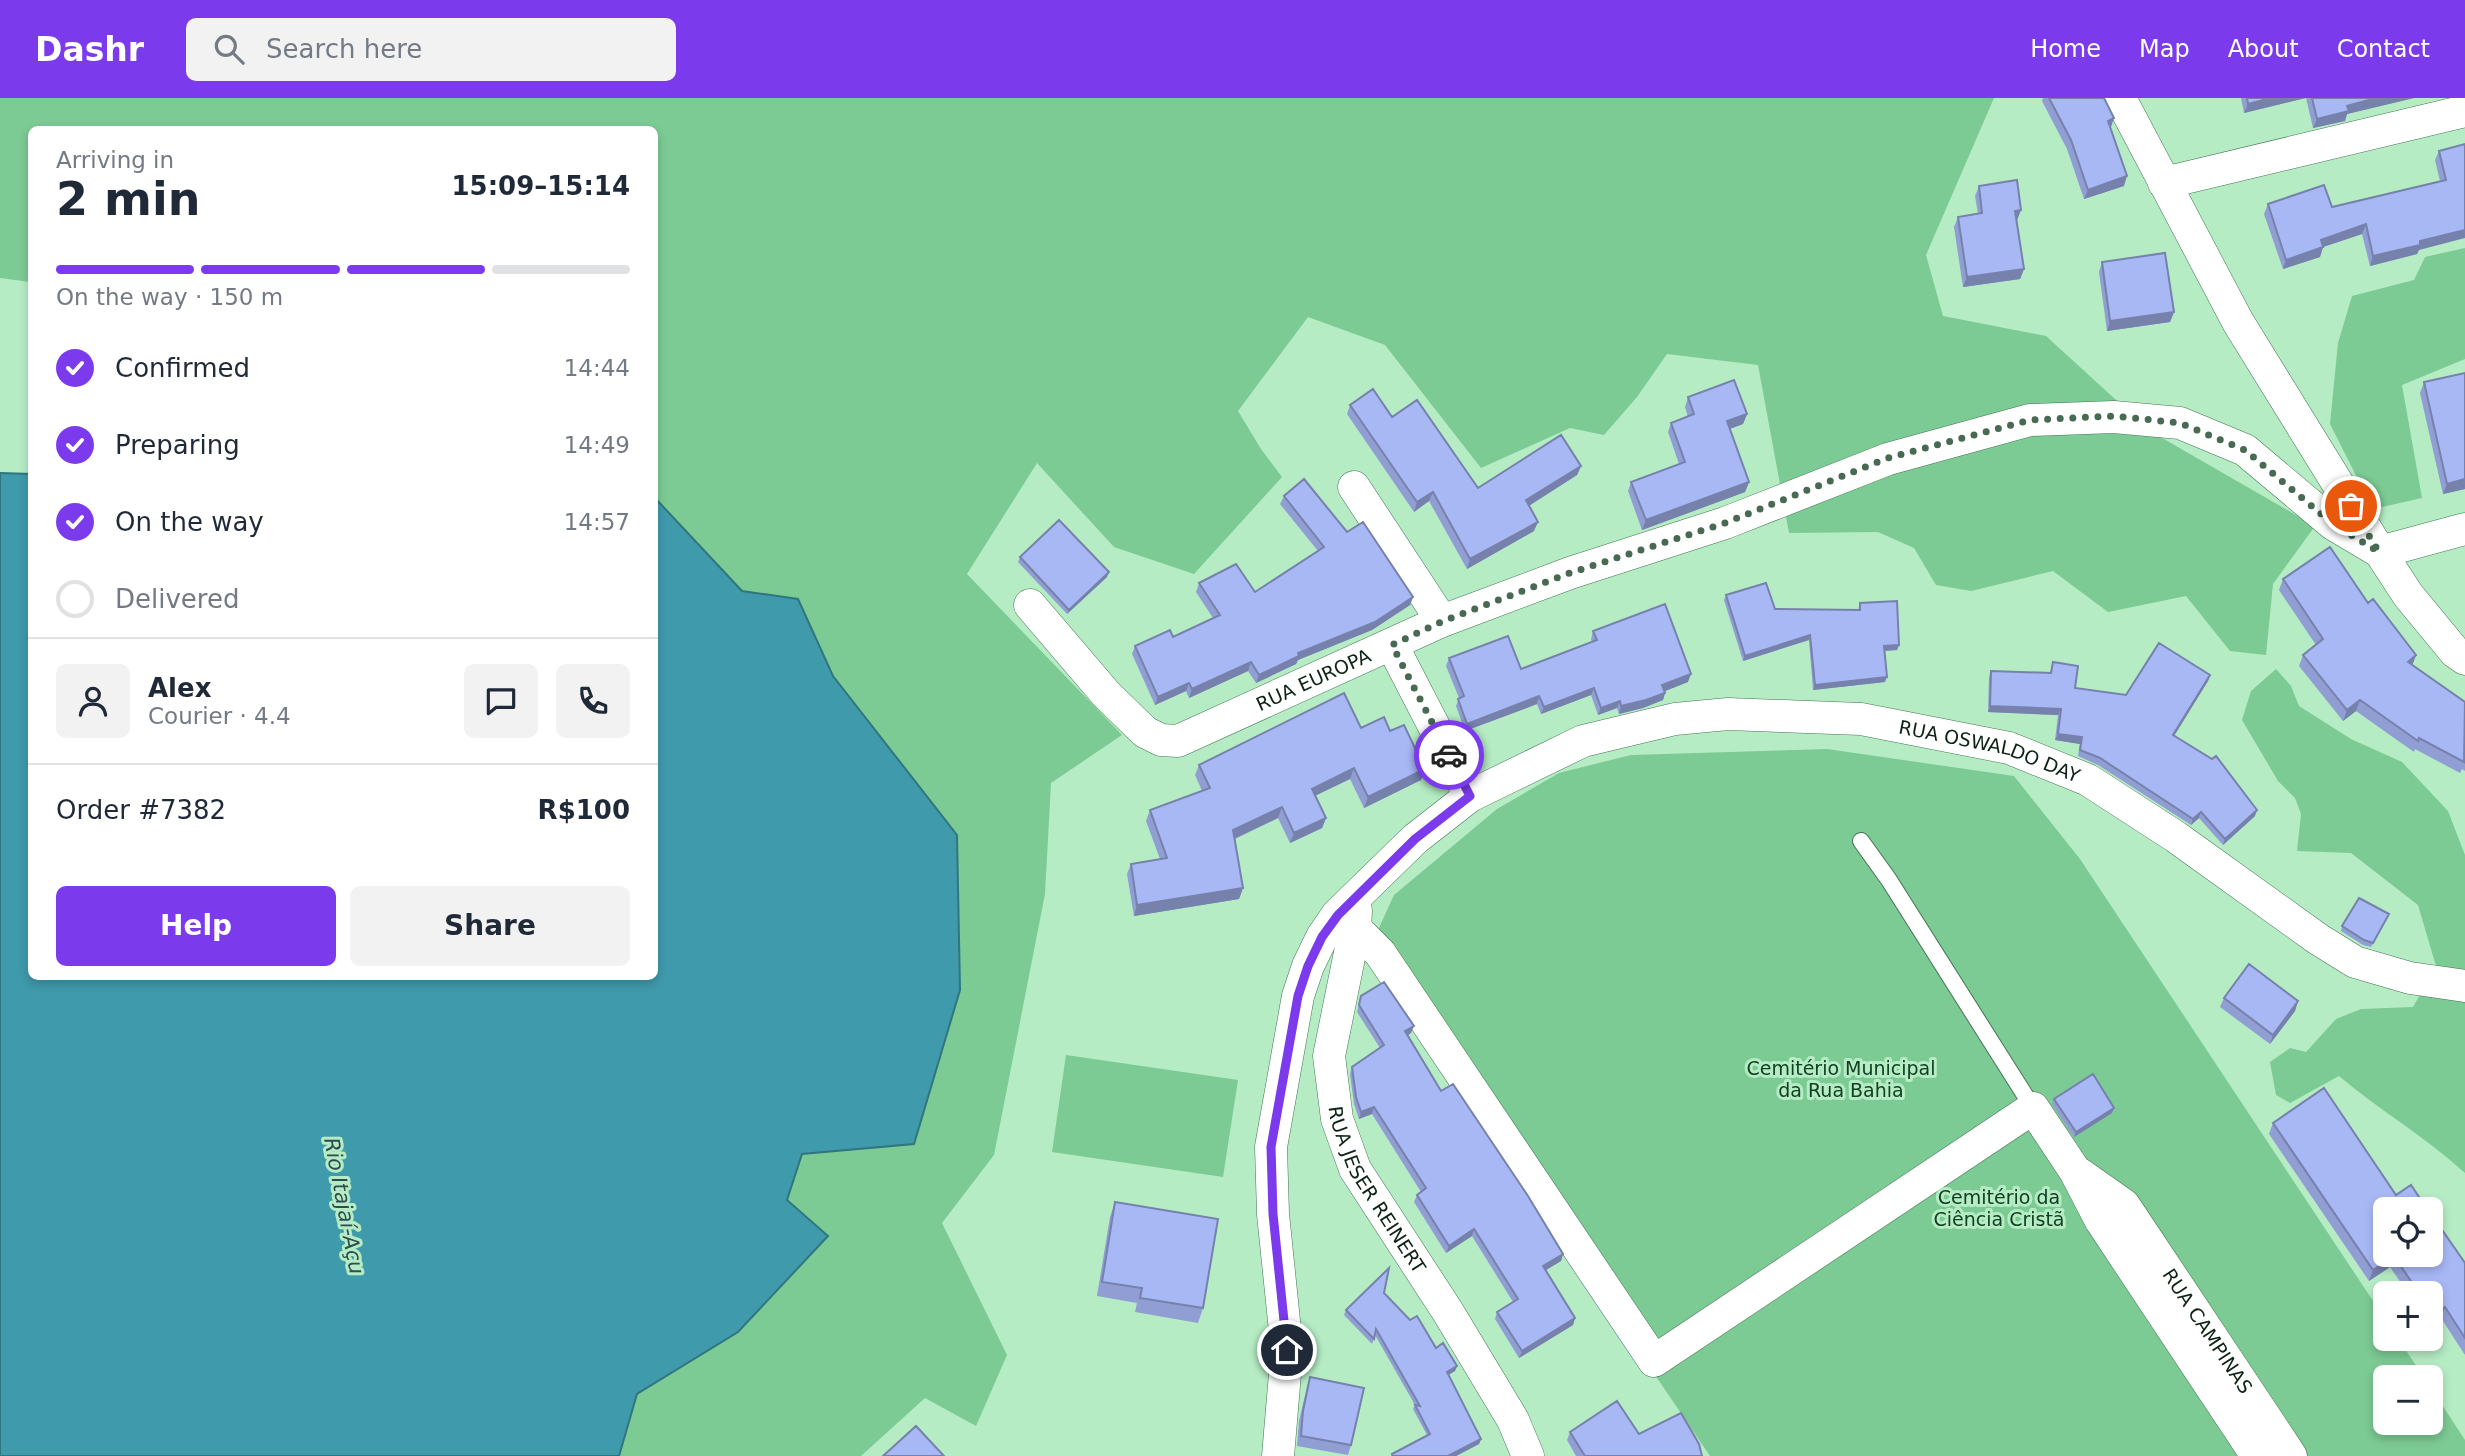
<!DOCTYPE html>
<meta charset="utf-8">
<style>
body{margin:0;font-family:"DejaVu Sans",sans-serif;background:#f2f2f3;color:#1f2937;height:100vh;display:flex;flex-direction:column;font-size:26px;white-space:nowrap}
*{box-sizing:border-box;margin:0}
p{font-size:23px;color:#747a83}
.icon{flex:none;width:38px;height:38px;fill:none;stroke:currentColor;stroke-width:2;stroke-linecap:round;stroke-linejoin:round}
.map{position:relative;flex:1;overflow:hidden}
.sheet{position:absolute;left:28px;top:28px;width:630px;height:854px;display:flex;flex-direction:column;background:#fff;border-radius:10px;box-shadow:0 4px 10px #0003}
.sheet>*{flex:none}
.controls{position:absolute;left:2373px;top:1099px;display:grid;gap:14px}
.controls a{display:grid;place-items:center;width:70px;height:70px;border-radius:10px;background:#fff;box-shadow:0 4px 10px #0003;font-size:35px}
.pin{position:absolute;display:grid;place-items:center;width:60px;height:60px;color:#fff;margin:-30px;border:4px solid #fff;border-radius:50%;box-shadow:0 2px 7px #0007}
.courier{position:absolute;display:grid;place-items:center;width:70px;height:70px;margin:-35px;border:5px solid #7c3aed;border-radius:50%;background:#fff;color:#222;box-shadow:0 2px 9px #0007}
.headline em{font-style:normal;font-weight:600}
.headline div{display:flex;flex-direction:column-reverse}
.headline{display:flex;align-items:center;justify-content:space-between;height:119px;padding:0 28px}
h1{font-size:46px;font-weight:600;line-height:52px}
.bar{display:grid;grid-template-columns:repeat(4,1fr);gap:10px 7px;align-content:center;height:84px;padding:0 28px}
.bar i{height:9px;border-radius:5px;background:#e0e1e3}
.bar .active{background:#7c3aed}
.bar p{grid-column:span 4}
.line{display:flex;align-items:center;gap:18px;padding:0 28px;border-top:2px solid #e0e1e3}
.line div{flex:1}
.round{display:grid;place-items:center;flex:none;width:74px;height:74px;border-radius:10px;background:#f2f2f3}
ol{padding:0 28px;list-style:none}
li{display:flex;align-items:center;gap:21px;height:77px}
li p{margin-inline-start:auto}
li .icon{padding:7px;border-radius:50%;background:#7c3aed;color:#fff;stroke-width:4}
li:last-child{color:#747a83}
li i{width:38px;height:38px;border:4px solid #e0e1e3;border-radius:50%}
.cta{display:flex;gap:14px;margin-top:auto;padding:14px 28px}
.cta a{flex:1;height:80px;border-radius:10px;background:#7c3aed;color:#fff;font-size:28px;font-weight:600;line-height:80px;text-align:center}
.cta a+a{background:#f2f2f3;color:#1f2937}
header{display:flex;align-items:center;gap:42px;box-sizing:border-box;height:98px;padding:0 35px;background:#7c3aed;color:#fff}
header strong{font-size:33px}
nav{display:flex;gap:38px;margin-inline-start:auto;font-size:24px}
.search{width:490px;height:63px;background:#f2f2f3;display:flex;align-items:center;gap:18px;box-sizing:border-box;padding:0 24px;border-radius:10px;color:#747a83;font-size:26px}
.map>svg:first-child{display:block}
.green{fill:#7cca94}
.water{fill:#3f9aac;stroke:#30767e;stroke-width:2}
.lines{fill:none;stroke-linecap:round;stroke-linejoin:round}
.lane-casing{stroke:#437653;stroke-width:18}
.street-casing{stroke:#437653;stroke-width:33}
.lane{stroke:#fff;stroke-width:16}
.street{stroke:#fff;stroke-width:32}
.wall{fill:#909ed3}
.shaded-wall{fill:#7681ac}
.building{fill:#a8b8f5;stroke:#7681ac;stroke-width:2}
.done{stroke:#486952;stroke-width:7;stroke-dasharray:0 12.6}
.route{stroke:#7c3aed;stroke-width:9}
.labels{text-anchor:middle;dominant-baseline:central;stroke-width:6;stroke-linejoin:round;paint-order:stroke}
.street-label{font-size:19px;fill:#0d2314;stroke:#b5ecc4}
.park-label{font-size:19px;fill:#114023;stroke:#b5ecc4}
.water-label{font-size:21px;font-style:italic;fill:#304c53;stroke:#b5ecc4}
</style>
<header>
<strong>Dashr</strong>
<div class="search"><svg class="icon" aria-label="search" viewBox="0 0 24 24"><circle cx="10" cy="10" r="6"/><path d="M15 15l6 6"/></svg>Search here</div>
<nav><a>Home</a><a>Map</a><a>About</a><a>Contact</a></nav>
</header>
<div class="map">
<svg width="2465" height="1358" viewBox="0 0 2465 1358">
<rect width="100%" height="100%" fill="#b5ecc4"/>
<path class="green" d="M0,0H1994L1926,157L1943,218L2046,238L2150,333L2315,428L2273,486L2266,557L2230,553L2186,498L2108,514L2053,473L1971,493L1936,487L1914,450L1878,434L1789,435L1758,267L1667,256L1637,299L1604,337L1570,330L1481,370L1385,247L1308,219L1238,313L1261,351L1282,379L1194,476L1114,449L1037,365L967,476L1122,637L1051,685L1045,796L994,1057L942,1125L1007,1257L976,1328L925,1300L861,1358H619L637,1296L738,1234L827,1138L787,1102L802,1056L914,1046L960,892L957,737L833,578L798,501L742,493L655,400L654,32H32L31,184L0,180Z
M2465,150V261L2402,287L2422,400L2373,411L2330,326L2338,245L2352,198L2414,182L2425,159Z
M2276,571L2291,588L2299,608L2351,641L2402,664L2448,713L2465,757V1075C2426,1039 2379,1012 2339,978L2290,1005L2276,997L2270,964L2290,950L2306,954L2336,921L2361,911L2413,909L2436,868L2418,807L2351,755L2297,753L2301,716L2295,700L2278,683L2242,622L2251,593Z
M1827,651L2014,678L2080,761L2385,1221V1241H2398L2424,1279H2385V1325H2431V1290L2465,1342V1358H1710L1368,854L1394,797L1497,711L1559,675L1631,657Z
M1066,957L1238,982L1223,1079L1052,1054Z"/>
<path class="water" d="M0,375L31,376L32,878H654L655,400L742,493L798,501L833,578L957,737L960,892L914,1046L802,1056L787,1102L828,1138L738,1234L637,1296L619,1358H0Z"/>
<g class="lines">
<g class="lane-casing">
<path id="lane" d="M1861,743L1889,782L2033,1010"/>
</g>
<g class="street-casing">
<g id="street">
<path d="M2120,0L2238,224L2380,454L2408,497L2455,554L2465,561"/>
<path d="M2164,85L2465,13"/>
<path d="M1354,389L1442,523"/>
<path d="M2380,454L2465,431"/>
<path id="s1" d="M1030,507L1106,596L1145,634L1161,642L1178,643L1442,523L1570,475L1725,425L1888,361L2030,322L2114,319L2180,325L2245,352L2333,426L2380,454"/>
<path d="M1392,547L1470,698"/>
<path id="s2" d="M1356,813L1355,830L1329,958L1337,1021L1355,1071L1448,1214L1513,1322L1528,1358"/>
<path d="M1355,830L1380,855L1654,1263L2033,1010L2075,1073L2101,1123L2257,1358"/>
<path id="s3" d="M2080,1076L2124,1107L2291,1358"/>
<path id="s4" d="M1278,1358L1287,1252L1273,1116L1271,1049L1298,898L1308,868L1322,839L1337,817L1415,741L1470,698L1583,643L1675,621L1728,616L1861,621L2009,650L2088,682L2176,739L2318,841L2355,864L2410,880L2465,888"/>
</g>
</g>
<use href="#lane" class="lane"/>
<use href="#street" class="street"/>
</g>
<path class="wall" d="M2043,0H2104L2124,88L2084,101L2067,51L2042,3Z
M2241,0H2414L2347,16L2345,23L2313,30L2306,0L2244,15Z
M2465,46L2417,156L2370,168L2362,136L2323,149L2320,159L2283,171L2264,116L2268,106L2332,109L2440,83L2435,62L2439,53Z
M1979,88L2021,112L2017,122L2024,171L2020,181L1963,189L1954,129L1958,119L1978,116L1975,98Z
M2102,164L2174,214L2170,224L2107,233L2099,174Z
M2424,284L2465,391L2443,396L2420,295Z
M1688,299L1747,316L1743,326L1730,331L1749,384L1745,394L1642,432L1628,393L1631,384L1679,366L1668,334L1671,325L1688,319L1685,309Z
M1350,307L1392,319L1478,390L1581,368L1577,377L1529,408L1534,433L1467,471L1429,403L1414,414L1347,316Z
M1284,398L1347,434L1413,499L1410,507L1372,532L1298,562L1296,566L1256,585L1248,573L1189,600L1186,593L1155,607L1132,556L1135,548L1173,539L1213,520L1196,494L1199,485L1255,494L1318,453L1280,406Z
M1020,459L1107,479L1067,516L1018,464Z
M2283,481L2368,505L2416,557L2412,567L2465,604V673L2462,671L2460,675L2415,651L2414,654L2356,613L2343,623L2299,568L2303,557L2316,547L2279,492Z
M1726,497L1775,511L1858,512L1860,505L1899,547L1897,552L1884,553L1885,584L1813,592L1809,542L1743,563L1724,502Z
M1593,533L1688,584L1665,593V595L1663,602L1643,610L1619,616L1617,610L1598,617L1591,597L1541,616L1537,606L1465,633L1456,608L1459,600L1446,568L1449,560L1521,571L1592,544L1591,541Z
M2053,564L2075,590L2126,597L2210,577L2208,583L2174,637L2255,718L2223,747L2199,720L2191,727L2098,667L2078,658L2080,646L2055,642L2058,617L1988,614L1989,579L1991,573L2050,575Z
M1361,630L1390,633L1425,671L1421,682L1364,710L1350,681L1315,698L1326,720L1322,730L1290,745L1278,720L1235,741L1243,790L1239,801L1134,818L1127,776L1131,766L1160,761L1146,723L1150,712L1202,693L1195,677L1199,667Z
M2387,821L2371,849L2363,847L2341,833L2342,828Z
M1361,898L1411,935L1408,937L1441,993L1563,1156L1561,1163L1546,1172L1575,1220L1573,1227L1519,1260L1495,1221L1497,1214L1513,1204L1472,1138L1446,1155L1414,1104L1417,1097L1421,1094L1372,1016L1359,1021L1354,1006L1350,976L1352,969L1380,950L1357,914Z
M2224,900L2298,903L2295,913L2270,946L2220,909Z
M2054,1001L2114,1010L2112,1015L2074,1039L2052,1006Z
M2273,1025L2396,1097L2465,1165V1257L2441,1220L2436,1223L2431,1215V1195H2408L2390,1169L2369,1183L2269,1036Z
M1115,1104L1203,1210L1198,1225L1135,1214L1137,1205L1097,1198L1110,1119Z
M1384,1195L1436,1250L1457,1268L1455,1273L1448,1277L1481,1341L1479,1346L1456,1358H1391L1392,1356L1427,1337L1413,1311L1415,1307L1375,1237L1372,1246L1344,1217L1346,1212Z
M1310,1279L1351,1347L1348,1357L1297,1348L1299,1323L1307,1289Z
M1570,1334L1639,1336L1702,1358H1576L1567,1342Z"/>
<path class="shaded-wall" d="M2271,0H2306L2244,15L2248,6Z
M2376,0H2414L2347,16L2345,23L2313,30L2317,21L2347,8Z
M2114,20L2111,29L2108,23Z
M2127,78L2124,88L2084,101L2088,92Z
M2021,112L2017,122L2012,123L2015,113Z
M2366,126L2362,136L2317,151L2321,142Z
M2465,132V140L2419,152L2417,156L2370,168L2373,158L2420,143Z
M2323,149L2320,159L2283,171L2286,162Z
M2024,171L2020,181L1963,189L1967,179Z
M2174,214L2170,224L2107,233L2110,223Z
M1747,316L1743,326L1724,333L1727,323Z
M1581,368L1577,377L1522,412L1526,402Z
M2465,381V391L2443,396L2447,386Z
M1749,384L1745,394L1642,432L1646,422Z
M1433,394L1429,403L1414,414L1417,404Z
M1538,424L1534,433L1467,471L1470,461Z
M1109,474L1107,479L1067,516L1069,512Z
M1413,499L1410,507L1372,532L1298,562L1296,566L1256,585L1259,577L1298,555Z
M1810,537L1809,542L1743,563L1745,558Z
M1899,547L1897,552L1882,553L1884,548Z
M2416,557L2412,568L2408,564Z
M1251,564L1248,573L1189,600L1192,591Z
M1691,576L1688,584L1660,595L1662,587Z
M2210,577L2208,583L2171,643L2173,637Z
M1887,579L1885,584L1813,592L1815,587Z
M1189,585L1186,593L1155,607L1158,599Z
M1594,590L1591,597L1541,616L1544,609Z
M1665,595L1663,602L1643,610L1619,616L1621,608Z
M1539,598L1537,606L1465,633L1467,626Z
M2360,602L2356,613L2343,623L2347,612Z
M1620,603L1617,610L1598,617L1601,610Z
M1990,608L2061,611L2058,617L1988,614Z
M2058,636L2082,639L2080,646L2055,642Z
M1354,670L1350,681L1308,701L1312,691Z
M1425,671L1421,682L1364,710L1368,699Z
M1282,709L1278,720L1229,743L1233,732Z
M2257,712L2255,718L2223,747L2225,741Z
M2201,714L2199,720L2191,727L2193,721Z
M1326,720L1322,730L1290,745L1294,735Z
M1243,790L1239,801L1134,818L1137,807Z
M2298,903L2295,913L2270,946L2273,937Z
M1414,928L1411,935L1403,940L1405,933Z
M1374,1009L1372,1016L1359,1021L1361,1014Z
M2114,1010L2112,1015L2074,1039L2076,1034Z
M1474,1131L1472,1138L1446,1155L1449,1148Z
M1563,1156L1561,1163L1541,1175L1543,1168Z
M2394,1158L2390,1169L2369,1183L2373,1172Z
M2445,1209L2441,1220L2436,1223L2440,1212Z
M1575,1220L1573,1227L1519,1260L1522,1253Z
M1457,1268L1455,1273L1445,1279L1447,1274Z
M1481,1341L1479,1346L1456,1358H1448Z"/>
<path class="building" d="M2049,0H2104L2114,20L2108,23L2127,78L2088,92L2071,42Z
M2247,0H2271L2248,6Z
M2312,0H2376L2347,8L2349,13L2317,21Z
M2465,46V132L2420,143V147L2373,158L2366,126L2321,142L2323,149L2286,162L2268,106L2324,87L2332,109L2446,82L2439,53Z
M2017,82L2021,112L2015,113L2024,171L1967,179L1958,119L1982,115L1979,88Z
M2165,155L2174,214L2110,223L2102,164Z
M2465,275V381L2447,386L2424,284Z
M1734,282L1747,316L1727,323L1749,384L1646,422L1631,384L1685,364L1671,325L1694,316L1688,299Z
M1373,291L1392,319L1417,302L1478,390L1561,337L1581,368L1526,402L1538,424L1470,461L1433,394L1417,404L1350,307Z
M1304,381L1347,434L1363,424L1413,499L1375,524L1298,555L1299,558L1259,577L1251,564L1192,591L1189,585L1158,599L1135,548L1170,532L1173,539L1220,517L1199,485L1236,466L1255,494L1324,449L1284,398Z
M1059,422L1109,474L1069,512L1020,459Z
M2330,449L2368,505L2373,501L2416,557L2408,564L2465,604L2464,664L2419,640L2418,643L2360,602L2347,612L2303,557L2323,541L2283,481Z
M1766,485L1775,511L1860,512V505L1897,503L1899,547L1884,548L1887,579L1815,587L1810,537L1745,558L1726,497Z
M1665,506L1691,576L1662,587L1665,595L1646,602L1621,608L1620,603L1601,610L1594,590L1544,609L1539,598L1467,626L1458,601L1464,598L1449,560L1508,538L1521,571L1597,542L1593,533Z
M2159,545L2210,577L2173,637L2212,661L2216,658L2257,712L2225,741L2201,714L2193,721L2100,660L2080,652L2082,639L2058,636L2061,611L1990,608L1991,573L2051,575L2053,564L2078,568L2075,590L2126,597Z
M1344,595L1361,630L1384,619L1390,633L1404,627L1425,671L1368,699L1354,670L1312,691L1326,720L1294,735L1282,709L1233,732L1243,790L1137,807L1131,766L1167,760L1150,712L1210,690L1199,667Z
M2359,800L2389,816L2373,845L2364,842L2342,828Z
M2249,866L2298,903L2273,937L2224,900Z
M1384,884L1414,928L1405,933L1441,993L1453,986L1528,1098L1563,1156L1543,1168L1575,1220L1522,1253L1497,1214L1518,1201L1474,1131L1449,1148L1417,1097L1426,1090L1374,1009L1361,1014L1356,999L1352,969L1384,947L1359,907L1361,898Z
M2093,976L2114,1010L2076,1034L2054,1001Z
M2324,990L2396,1097L2411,1087L2427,1111H2385V1157H2431V1116L2465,1165V1240L2445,1209L2440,1212L2433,1202L2431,1204V1195H2419L2394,1158L2373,1172L2273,1025Z
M1115,1104L1218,1121L1203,1210L1140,1200L1142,1190L1102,1184Z
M1389,1170L1384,1195L1410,1222L1417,1218L1436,1250L1443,1245L1457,1268L1447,1274L1481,1341L1448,1358H1393L1392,1356L1430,1336L1415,1307L1420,1308L1376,1231L1374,1241L1346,1212Z
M1310,1279L1364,1290L1351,1347L1301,1338L1303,1313Z
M1617,1303L1639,1336L1681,1315L1699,1346L1702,1358H1585L1570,1334Z
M916,1328L944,1358H883Z"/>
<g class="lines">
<path class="done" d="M1449,657L1392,547L1443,523L1570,475L1725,425L1888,360L2030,322L2114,318L2180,325L2245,352L2333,426L2379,454L2351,408"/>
<path class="route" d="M1287,1252L1273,1116L1271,1049L1298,898L1308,868L1322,839L1338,817L1415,741L1470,698L1449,657"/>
</g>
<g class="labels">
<g class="street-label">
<text stroke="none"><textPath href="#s1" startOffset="355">RUA EUROPA</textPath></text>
<text stroke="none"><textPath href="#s4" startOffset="1272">RUA OSWALDO DAY</textPath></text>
<text stroke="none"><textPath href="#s2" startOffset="292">RUA JESER REINERT</textPath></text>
<text stroke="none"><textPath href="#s3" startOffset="205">RUA CAMPINAS</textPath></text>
</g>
<g class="park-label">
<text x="1841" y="970">Cemitério Municipal<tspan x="1841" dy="22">da Rua Bahia</tspan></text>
<text x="1999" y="1099">Cemitério da<tspan x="1999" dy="22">Ciência Cristã</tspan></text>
</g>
<g class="water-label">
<text transform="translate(344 1108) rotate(79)">Rio Itajaí-Açu</text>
</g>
</g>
</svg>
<div class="controls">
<a><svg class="icon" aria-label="locate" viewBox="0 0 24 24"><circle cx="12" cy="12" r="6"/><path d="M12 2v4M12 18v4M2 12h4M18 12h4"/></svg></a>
<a>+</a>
<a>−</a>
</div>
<div class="pin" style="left:2351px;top:408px;background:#ea580c"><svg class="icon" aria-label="bag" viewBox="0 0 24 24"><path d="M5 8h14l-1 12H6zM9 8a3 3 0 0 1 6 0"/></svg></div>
<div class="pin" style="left:1287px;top:1252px;background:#1f2937"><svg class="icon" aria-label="home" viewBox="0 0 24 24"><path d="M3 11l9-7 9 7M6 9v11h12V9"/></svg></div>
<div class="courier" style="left:1449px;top:657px"><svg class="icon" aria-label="car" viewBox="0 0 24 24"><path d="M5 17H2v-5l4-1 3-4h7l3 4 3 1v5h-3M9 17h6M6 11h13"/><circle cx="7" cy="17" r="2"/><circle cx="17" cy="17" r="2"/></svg></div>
<section class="sheet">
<div class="headline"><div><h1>2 min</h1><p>Arriving in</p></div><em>15:09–15:14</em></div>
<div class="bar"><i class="active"></i><i class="active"></i><i class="active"></i><i></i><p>On the way · 150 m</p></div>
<ol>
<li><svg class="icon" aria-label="check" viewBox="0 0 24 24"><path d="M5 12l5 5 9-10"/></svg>Confirmed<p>14:44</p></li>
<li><svg class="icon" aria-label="check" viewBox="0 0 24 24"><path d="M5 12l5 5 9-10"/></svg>Preparing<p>14:49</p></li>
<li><svg class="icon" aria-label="check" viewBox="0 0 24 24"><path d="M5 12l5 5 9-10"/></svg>On the way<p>14:57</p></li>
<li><i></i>Delivered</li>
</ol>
<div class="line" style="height:126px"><a class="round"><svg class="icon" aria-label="person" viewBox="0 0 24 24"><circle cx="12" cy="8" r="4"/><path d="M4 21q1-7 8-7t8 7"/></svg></a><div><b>Alex</b><p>Courier · 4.4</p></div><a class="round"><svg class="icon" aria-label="chat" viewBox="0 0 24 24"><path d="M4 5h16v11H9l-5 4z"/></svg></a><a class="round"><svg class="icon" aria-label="phone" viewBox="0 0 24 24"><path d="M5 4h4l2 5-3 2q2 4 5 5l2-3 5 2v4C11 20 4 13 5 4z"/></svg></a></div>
<div class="line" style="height:91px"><div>Order #7382</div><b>R$100</b></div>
<div class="cta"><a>Help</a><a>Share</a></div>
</section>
</div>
